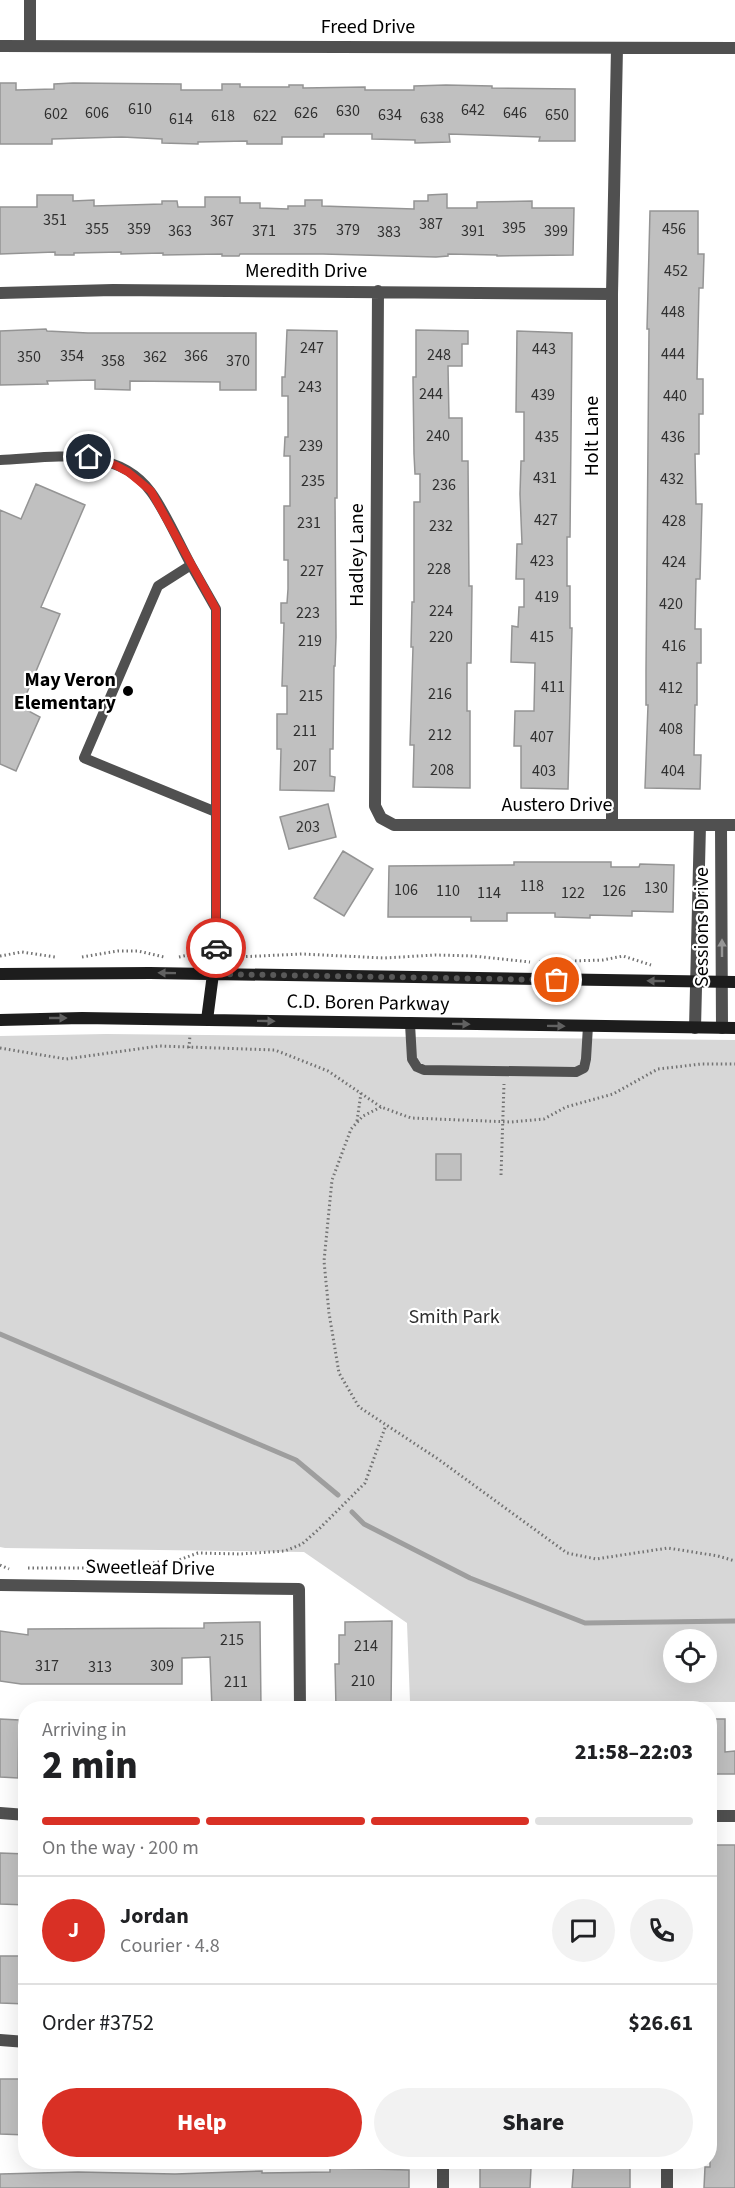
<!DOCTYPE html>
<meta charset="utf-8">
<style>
body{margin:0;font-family:"Source Sans 3",sans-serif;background:#f2f2f2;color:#202124;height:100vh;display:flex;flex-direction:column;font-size:22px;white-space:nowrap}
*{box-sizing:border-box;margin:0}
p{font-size:20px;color:#757577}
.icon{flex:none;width:33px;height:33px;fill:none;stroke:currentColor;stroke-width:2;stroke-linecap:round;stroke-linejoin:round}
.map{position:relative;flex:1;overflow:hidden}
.drawer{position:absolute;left:18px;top:1701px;width:699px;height:468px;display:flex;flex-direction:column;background:#fff;border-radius:24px;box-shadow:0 6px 24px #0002}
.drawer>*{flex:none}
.fabs{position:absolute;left:663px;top:1629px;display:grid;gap:12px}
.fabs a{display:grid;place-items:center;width:54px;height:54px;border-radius:50%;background:#fff;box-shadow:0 6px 24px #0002;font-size:30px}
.pin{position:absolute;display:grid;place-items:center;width:51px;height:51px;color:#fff;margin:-26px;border:3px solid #fff;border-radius:50%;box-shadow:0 2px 6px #0007}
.courier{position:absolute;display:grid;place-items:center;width:60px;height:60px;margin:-30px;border:4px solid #d93025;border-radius:50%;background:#fff;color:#222;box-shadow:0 2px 8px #0007}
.head em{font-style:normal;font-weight:800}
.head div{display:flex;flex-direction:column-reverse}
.head{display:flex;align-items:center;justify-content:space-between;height:102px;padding:0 24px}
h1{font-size:39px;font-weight:800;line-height:45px}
.bar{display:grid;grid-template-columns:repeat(4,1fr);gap:9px 6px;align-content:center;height:72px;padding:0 24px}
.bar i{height:8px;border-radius:4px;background:#e0e0e0}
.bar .on{background:#d93025}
.bar p{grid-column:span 4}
.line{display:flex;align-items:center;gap:15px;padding:0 24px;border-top:2px solid #e0e0e0}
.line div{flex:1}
.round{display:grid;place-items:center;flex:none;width:63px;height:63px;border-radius:32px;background:#f2f2f2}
.action{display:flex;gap:12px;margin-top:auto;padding:12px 24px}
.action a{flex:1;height:69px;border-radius:36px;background:#d93025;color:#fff;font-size:24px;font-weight:800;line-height:69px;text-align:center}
.action a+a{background:#f2f2f2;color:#202124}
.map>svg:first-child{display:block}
.green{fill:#d7d7d7;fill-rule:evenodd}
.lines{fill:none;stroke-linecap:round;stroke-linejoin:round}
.stream{stroke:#9e9e9e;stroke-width:5}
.building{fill:#c0c0c0;stroke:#949494;stroke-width:1.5}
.path{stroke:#727272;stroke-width:3;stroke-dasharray:1.5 3;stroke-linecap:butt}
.lane{stroke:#505050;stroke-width:10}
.street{stroke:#505050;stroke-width:12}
.secondary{stroke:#1d1d1d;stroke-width:12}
.oneway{fill:#969696}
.oneway2{fill:#616161}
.done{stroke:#595959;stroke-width:6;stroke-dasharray:0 10.8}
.route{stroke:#d93025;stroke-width:8}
.poi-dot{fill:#000;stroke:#fff;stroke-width:2}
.labels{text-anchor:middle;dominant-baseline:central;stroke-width:4.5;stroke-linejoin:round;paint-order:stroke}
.number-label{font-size:16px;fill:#303030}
.street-label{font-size:20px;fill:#000;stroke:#fff}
.poi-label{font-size:20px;font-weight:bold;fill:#000;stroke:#fff;text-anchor:end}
.park-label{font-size:20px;fill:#2e2e2e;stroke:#fff}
</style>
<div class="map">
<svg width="735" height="2188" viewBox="0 0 735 2188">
<rect width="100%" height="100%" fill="#fff"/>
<path class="green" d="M106,1034L735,1040V1702H410L407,1623L304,1552L5,1548L0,1547V1036ZM674,1640H706V1672H674Z"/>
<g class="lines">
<path class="stream" d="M0,1334L296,1460L338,1495
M352,1512L364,1524L470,1578L585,1623L735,1621"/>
</g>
<path class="building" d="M0,83H16V90L54,89V84L73,83L181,84V90H222V84H240V87H289V85H303V88L365,87V90H414V86L446,85L492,86V88L575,89V141H539L540,137L449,134L450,142L415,143V140L372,139V134H324V137H282V144H247V141L198,142V144L162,143V139L122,137L52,139V144H0Z
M447,194V208H477V202L532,201V208H574L573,255L497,256V255L448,254V256L436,257L323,254H240L239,256H222V254L163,255V253L121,254V252L74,253V255H55V252L0,254V207H37V195H73V201L94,200V206L162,204V201H177L178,207H205V197H240V203H260V208L288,209V206H305V200H322V206L414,209V201H428V195Z
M650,211H698V254H704L703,288H699L697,379H703V414H699V454H695L696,504H702L700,579H696L695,629H701V663H697V705H695L694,755H701L700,789L645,788L648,705H646V671L649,329H647Z
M46,329L47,331L88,333H256V390H220V382L130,381V390L95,389V380L47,381L48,384L0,385V331Z
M287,330L337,331V498H335L336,637L335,666H334L333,749H330V776L335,777L334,791L280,790L281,749H277V714H287V686H282L284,623H281V603H287L288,589V560H284V506H290V456H284L285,437H288V396H282V377H285Z
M416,330L468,331V344H462V366H448L449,418H462V461H468L469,586H472L471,663H467V711H470V788L413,787L414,745H410L413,647H411L412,602H414V502H420V474H415L414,454L413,377H416Z
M517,331L572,333L570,537H567V586H570V628H572L568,789L521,788V746H514L515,711H534L535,663L511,662L512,626L518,627L519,607H524V579H516L517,544H522L520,494L521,461H524V412H516Z
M36,484L85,505L41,607L60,614L21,707L40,717L16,771L0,764V510L21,519Z
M328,804L336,837L289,849L280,817Z
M343,851L373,869L344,916L314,898Z
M514,862H611V867H639L640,864L674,865L673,912L632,911V916L590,915V918L555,917V913H507V921H471V917H388L389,866L514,865Z
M436,1154H461V1180H436Z
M392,1621L391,1708H336L335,1664H339V1635H345V1622Z
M260,1622L261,1708H212L210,1657L182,1658V1684H21L0,1681V1631L28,1635V1629L204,1628V1623Z
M0,1719L19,1720L18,1778L0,1777Z
M710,1719H725V1752L735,1751V1774H710Z
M710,1845H735V2188H704L705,2167H710Z
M0,1853L26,1854V1905L0,1904Z
M0,1956H26V2004L0,2003Z
M0,2079H26V2135L0,2134Z
M574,2162H630V2188H572Z
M330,2168L409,2170V2188H0V2174L78,2172L175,2174L262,2171V2173L330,2172Z
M480,2168H531L530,2188H480Z"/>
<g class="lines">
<path class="path" d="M0,956L22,952L55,957
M82,957L118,951H138L164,957
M179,957L188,955L192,959
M237,957L302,954L384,958L436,955L473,956L530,962
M539,962L603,960L623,956L651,965
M0,1048L66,1059L159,1046L275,1050L328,1071L381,1107L411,1118L511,1122L544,1119L566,1107L613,1094L658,1069L701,1064H735
M189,1048L190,1035
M381,1107L363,1116L351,1129L332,1180L324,1261L329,1313L339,1373L359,1407L438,1459L567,1553L596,1559L668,1548L718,1556L735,1561
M357,1121L361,1093
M501,1175L504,1084
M0,1565L9,1569
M28,1568H137L156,1562H173L198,1553L240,1554L285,1551L302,1544L319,1529L365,1483L386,1425"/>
<path class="lane" d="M0,460C50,458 116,444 151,492C165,511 179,543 191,565
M213,974L216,943V609L191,565L158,586L84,758L216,812
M410,1024L412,1059L417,1067L424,1070L576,1072L584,1068L586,1059L588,1026"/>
<path class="street" d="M0,46L735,48
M30,46V0
M378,291L375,806L381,818L394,825H735
M0,293L113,290L612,294
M612,825V294L617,48
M721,825L722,1028
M695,1028L700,825
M0,1585L299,1589L300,1708
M0,1813L26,1815
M710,1816H735
M0,2040L26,2042
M443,2188V2162
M667,2188V2162"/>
<path class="secondary" d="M0,974L150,973L735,982
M0,1020L82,1018L735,1028
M207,1020L213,974"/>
</g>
<defs><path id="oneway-solid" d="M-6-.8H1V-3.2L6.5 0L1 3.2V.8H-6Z" transform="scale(1.5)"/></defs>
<use class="oneway" href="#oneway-solid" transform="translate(722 948) rotate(-90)"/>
<g class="oneway2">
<use href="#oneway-solid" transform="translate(167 973) rotate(-179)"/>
<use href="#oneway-solid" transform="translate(656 981) rotate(-179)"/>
<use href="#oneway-solid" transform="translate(58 1018)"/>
<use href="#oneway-solid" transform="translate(266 1021) rotate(1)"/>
<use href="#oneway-solid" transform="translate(461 1024) rotate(1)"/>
<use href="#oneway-solid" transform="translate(556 1026) rotate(1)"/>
</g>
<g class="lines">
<path class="done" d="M216,948L213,974L557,980"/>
<path class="route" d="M89,457L115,465L128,472L151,491L216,609V948"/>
</g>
<circle class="poi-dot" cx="128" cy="691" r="6"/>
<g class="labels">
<g class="number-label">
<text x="140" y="109">610</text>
<text x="473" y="110">642</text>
<text x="348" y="111">630</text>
<text x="97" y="113">606</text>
<text x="306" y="113">626</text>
<text x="515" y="113">646</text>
<text x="56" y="114">602</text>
<text x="390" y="115">634</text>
<text x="557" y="115">650</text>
<text x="223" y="116">618</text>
<text x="265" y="116">622</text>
<text x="432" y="118">638</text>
<text x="181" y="119">614</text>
<text x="55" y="220">351</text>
<text x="222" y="221">367</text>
<text x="431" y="224">387</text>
<text x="514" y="228">395</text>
<text x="97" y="229">355</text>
<text x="139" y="229">359</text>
<text x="674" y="229">456</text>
<text x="305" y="230">375</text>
<text x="348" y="230">379</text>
<text x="180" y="231">363</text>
<text x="264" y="231">371</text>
<text x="473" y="231">391</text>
<text x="556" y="231">399</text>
<text x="389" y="232">383</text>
<text x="676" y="271">452</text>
<text x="673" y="312">448</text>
<text x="312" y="348">247</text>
<text x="544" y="349">443</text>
<text x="673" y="354">444</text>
<text x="439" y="355">248</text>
<text x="72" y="356">354</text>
<text x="196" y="356">366</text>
<text x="29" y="357">350</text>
<text x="155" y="357">362</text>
<text x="113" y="361">358</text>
<text x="238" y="361">370</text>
<text x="310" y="387">243</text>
<text x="431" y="394">244</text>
<text x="543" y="395">439</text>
<text x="675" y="396">440</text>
<text x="438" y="436">240</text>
<text x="547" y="437">435</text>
<text x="673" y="437">436</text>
<text x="311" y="446">239</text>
<text x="545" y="478">431</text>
<text x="672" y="479">432</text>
<text x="313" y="481">235</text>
<text x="444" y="485">236</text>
<text x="546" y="520">427</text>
<text x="674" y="521">428</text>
<text x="309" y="523">231</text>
<text x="441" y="526">232</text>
<text x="542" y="561">423</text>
<text x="674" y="562">424</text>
<text x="439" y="569">228</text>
<text x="312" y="571">227</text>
<text x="547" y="597">419</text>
<text x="671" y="604">420</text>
<text x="441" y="611">224</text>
<text x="308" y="613">223</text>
<text x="441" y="637">220</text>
<text x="542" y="637">415</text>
<text x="310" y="641">219</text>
<text x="674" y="646">416</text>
<text x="553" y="687">411</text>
<text x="671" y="688">412</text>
<text x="440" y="694">216</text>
<text x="311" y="696">215</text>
<text x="671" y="729">408</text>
<text x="305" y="731">211</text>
<text x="440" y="735">212</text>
<text x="542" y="737">407</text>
<text x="305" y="766">207</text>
<text x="442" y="770">208</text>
<text x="544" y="771">403</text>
<text x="673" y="771">404</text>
<text x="308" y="827">203</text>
<text x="532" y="886">118</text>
<text x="656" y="888">130</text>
<text x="406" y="890">106</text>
<text x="448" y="891">110</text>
<text x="614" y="891">126</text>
<text x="489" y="893">114</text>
<text x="573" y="893">122</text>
<text x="232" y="1640">215</text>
<text x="366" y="1646">214</text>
<text x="47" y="1666">317</text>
<text x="162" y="1666">309</text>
<text x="100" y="1667">313</text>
<text x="363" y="1681">210</text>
<text x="236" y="1682">211</text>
</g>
<g class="street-label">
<text x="368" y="27">Freed Drive</text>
<text x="306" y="271">Meredith Drive</text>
<text transform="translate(592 436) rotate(-90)">Holt Lane</text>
<text transform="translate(357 555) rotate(-90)">Hadley Lane</text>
<text x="557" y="805">Austero Drive</text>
<text transform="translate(702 927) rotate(-90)">Sessions Drive</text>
<text transform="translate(368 1003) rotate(1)">C.D. Boren Parkway</text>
<text transform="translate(150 1568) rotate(1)">Sweetleaf Drive</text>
</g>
<g class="poi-label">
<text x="116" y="680">May Veron<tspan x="116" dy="23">Elementary</tspan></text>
</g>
<g class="park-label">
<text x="454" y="1317">Smith Park</text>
</g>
</g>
</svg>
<div class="fabs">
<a><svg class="icon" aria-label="locate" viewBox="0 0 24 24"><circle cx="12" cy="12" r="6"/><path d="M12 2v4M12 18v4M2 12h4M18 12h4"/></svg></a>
</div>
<div class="pin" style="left:557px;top:980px;background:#ea580c"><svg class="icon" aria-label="bag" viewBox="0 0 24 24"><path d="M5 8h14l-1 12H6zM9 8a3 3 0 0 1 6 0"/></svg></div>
<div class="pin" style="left:89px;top:457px;background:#1f2937"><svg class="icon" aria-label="home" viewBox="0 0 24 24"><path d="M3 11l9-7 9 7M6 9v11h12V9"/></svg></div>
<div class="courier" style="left:216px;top:948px"><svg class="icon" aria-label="car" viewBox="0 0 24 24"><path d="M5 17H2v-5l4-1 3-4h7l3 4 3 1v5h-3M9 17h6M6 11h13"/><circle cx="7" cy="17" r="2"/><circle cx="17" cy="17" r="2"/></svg></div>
<section class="drawer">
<div class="head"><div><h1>2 min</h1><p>Arriving in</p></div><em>21:58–22:03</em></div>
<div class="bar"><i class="on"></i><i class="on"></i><i class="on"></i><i></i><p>On the way · 200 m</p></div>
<div class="line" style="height:108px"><b class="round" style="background:#d93025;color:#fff">J</b><div><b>Jordan</b><p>Courier · 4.8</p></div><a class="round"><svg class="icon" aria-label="chat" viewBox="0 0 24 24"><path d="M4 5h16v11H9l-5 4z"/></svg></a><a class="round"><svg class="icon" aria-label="phone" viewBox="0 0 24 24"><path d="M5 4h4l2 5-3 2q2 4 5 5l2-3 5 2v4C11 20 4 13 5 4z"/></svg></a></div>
<div class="line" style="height:78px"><div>Order #3752</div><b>$26.61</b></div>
<div class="action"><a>Help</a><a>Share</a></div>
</section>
</div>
